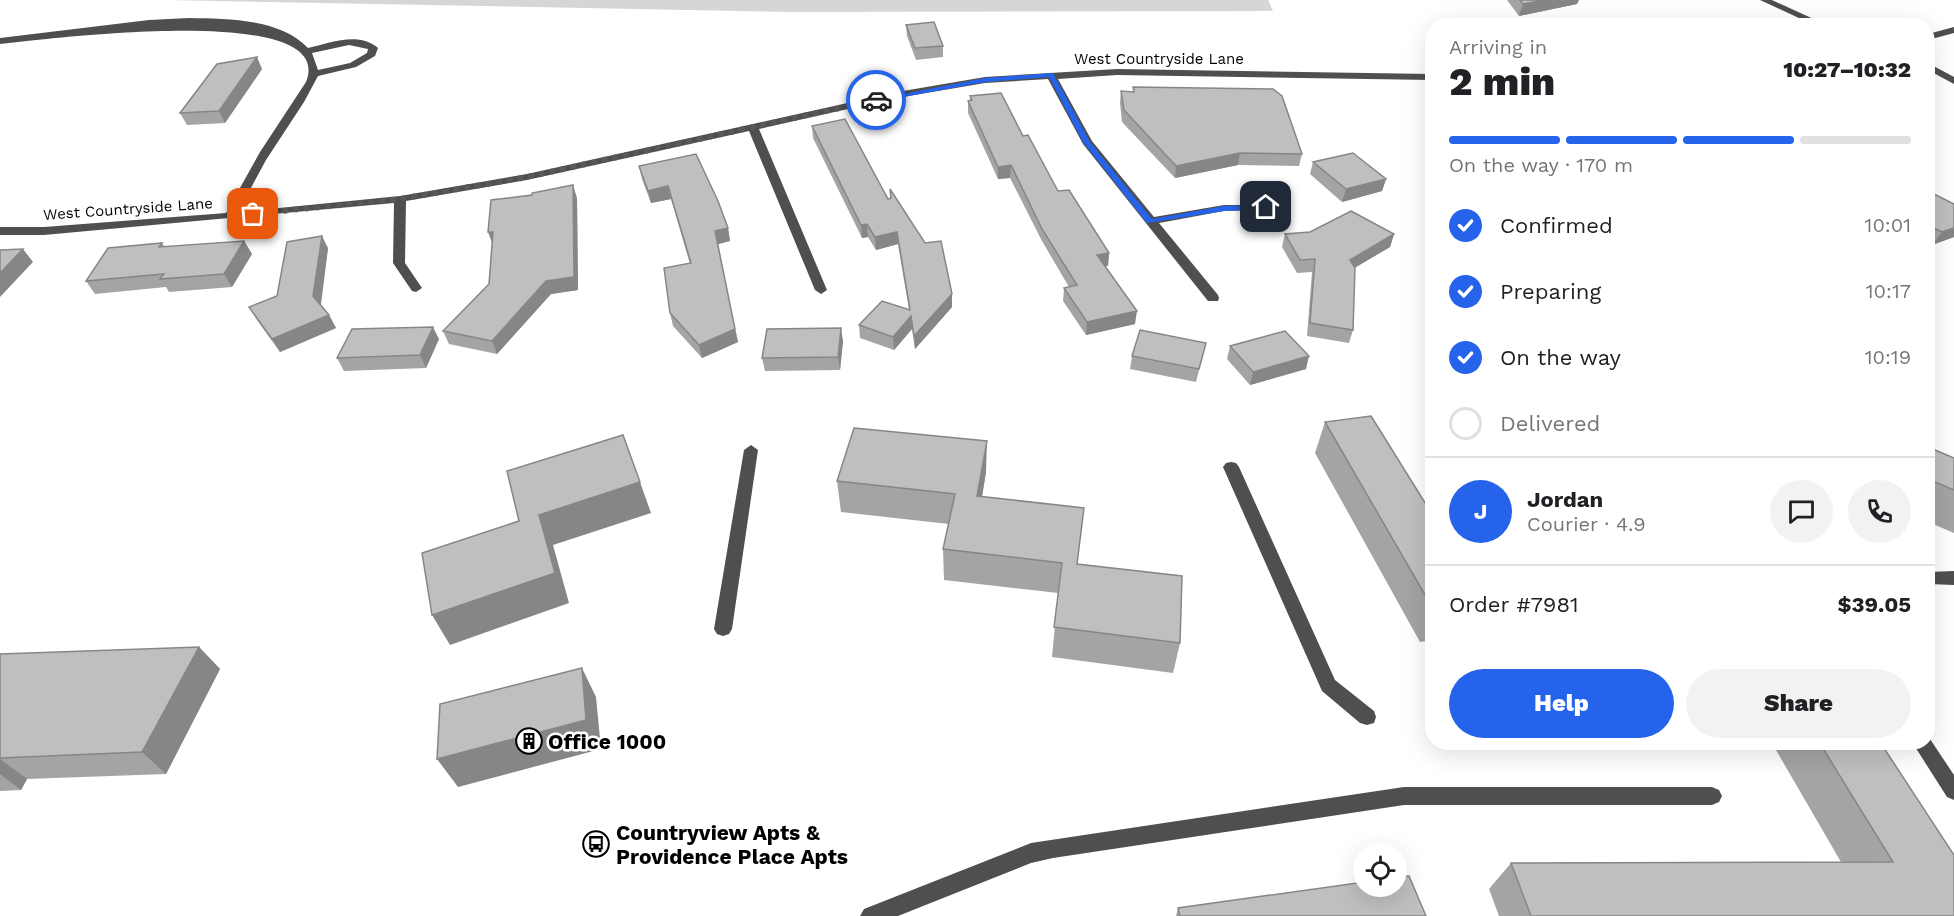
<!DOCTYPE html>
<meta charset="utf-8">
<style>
body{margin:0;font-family:"Work Sans",sans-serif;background:#f2f2f2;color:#202124;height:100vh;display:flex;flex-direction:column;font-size:22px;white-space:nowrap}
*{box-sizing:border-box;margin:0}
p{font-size:20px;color:#757577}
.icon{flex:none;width:33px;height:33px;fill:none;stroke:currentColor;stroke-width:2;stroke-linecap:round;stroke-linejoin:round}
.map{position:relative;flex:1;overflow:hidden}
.side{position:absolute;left:1425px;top:18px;width:510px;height:732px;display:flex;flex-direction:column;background:#fff;border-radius:24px;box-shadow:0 6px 24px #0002}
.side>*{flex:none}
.buttons{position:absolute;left:1353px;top:843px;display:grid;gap:12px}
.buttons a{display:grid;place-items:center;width:54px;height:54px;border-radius:50%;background:#fff;box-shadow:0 6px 24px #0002;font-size:30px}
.pin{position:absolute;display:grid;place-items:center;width:51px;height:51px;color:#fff;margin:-26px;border-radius:12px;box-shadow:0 3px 9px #0006}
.courier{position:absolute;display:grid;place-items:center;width:60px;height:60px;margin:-30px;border:4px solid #2563eb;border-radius:50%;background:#fff;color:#222;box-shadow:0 2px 8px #0007}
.overview em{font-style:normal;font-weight:800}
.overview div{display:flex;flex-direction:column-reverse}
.overview{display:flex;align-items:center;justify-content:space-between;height:102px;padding:0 24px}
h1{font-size:39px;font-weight:800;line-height:45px}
.bar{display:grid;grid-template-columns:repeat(4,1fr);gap:9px 6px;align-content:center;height:72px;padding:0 24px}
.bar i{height:8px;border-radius:4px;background:#e0e0e0}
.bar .selected{background:#2563eb}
.bar p{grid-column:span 4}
.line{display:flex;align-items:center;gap:15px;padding:0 24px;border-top:2px solid #e0e0e0}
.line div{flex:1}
.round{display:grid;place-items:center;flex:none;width:63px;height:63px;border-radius:32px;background:#f2f2f2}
ol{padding:0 24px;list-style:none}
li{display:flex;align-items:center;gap:18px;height:66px}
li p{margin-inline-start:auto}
li .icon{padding:6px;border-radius:50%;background:#2563eb;color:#fff;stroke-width:4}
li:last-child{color:#757577}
li i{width:33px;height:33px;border:3px solid #e0e0e0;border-radius:50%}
.cta{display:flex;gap:12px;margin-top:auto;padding:12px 24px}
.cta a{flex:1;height:69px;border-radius:36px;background:#2563eb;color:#fff;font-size:24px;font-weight:800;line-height:69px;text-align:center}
.cta a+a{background:#f2f2f2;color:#202124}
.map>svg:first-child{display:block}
.green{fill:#d6d6d6}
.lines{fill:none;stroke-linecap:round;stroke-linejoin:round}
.minor{fill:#4f4f4f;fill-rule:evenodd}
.wall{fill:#a4a4a4}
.shaded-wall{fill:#868686}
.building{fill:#bfbfbf;stroke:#868686;stroke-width:1.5}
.route{fill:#2563eb}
.done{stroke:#595959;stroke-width:6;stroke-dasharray:0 10.8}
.labels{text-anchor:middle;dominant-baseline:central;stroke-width:5;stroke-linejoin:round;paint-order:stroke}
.far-street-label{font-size:15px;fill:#000;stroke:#fff}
.near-poi-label{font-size:21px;font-weight:bold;fill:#000;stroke:#fff;text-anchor:start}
</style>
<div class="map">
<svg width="1954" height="916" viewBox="0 0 1954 916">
<rect width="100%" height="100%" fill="#fff"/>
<path class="green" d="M166,0H1268L1273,11L792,12Z"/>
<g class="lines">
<path class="minor" d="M1760,0H1772L1829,26H1816Z
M189,18C227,19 280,18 308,48C329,43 359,31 378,48L375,56L356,67L318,76L304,102L266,160L238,212L400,196L527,174L897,92L985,77L1117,69L1432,74V80L1117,75L1058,79L1092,141L1154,217L1224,205H1270V209L1266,210L1224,211L1159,223L1218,295L1219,298L1218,301H1208L1083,144L1048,79L985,83L897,98L759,129L827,290L821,294L815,290L749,131L527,180L406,201L405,263L422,288L416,292L412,291L393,263L394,203L44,235H0V227H44L226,213L260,152L306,82C339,0 41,40 0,44V38L149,20ZM349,45L368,49L367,53L350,63L318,70L312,53Z
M1954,27V33L1928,40V34Z
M1928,63L1954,77V84L1928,70Z
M751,445L758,450L732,629L729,634L723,636L717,634L714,629L744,450Z
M1231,462L1236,463L1239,467L1335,680L1374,711L1376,717L1374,723L1367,725L1360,723L1322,691L1223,467L1226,463Z
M1954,571V585L1928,584V572Z
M1928,736L1954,775V800L1947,797L1912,742H1928Z
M1404,787H1712L1719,790L1722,796L1719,802L1712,805H1404L1053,858L1031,863L898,916H860L864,909L1031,843Z"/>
</g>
<path class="wall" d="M1507,0H1579L1577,4L1519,16Z
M906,25L943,46V57L916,60L907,36Z
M262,69L225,123L187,125L180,113Z
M1133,87L1302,154L1299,166L1238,165L1175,178L1122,122L1120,103L1121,91L1133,92Z
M970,96L1023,136L1058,191L1109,253L1108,266H1105L1135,324L1086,335L1063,301L1064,288L1069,287L1042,241L1010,178L998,179L968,113V101H970Z
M812,126L888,199L890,198V189L952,294V307L915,349L912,329L894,350L860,338L859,325L909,309L898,244L876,250L868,237L862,238L813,138Z
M1432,134V155L1428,146Z
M1313,162L1386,179L1382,191L1342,202L1310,174Z
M639,166L728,228L730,241L718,244L738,342L702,358L673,326L670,313L690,264L671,199L651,203L642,179Z
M1928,186L1932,193L1954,204V237L1932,245L1928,243Z
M577,198L578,290L551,294L497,354L449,344L443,331L489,284L492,242Z
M1285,234H1394L1390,247L1354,268L1353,330L1349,343L1307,336L1312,272L1297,273L1282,247Z
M244,241L252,254L232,287L169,292L166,287L95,294L86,281L162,243L165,247Z
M328,248L321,305L329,315L336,328L280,352L257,320L249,307L277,296Z
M439,339L426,368L344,371L337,358Z
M843,341L840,370L765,371L762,358Z
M1206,343L1196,382L1130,369L1132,356Z
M1230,346L1306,369L1250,385L1227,359Z
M1325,422L1432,514V640L1420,642L1315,453Z
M1928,447L1954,458V533L1928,522Z
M986,472L982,496L1078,564L1180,643L1173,673L1052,657L1058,593L944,580L943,549L949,524L841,512L837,481Z
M199,647L220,669L166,774L27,779L21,790L0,791V654Z
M1785,742H1880L1954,916H1499L1489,889L1511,863L1841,862L1776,750Z
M1178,908L1426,916H1176Z"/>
<path class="shaded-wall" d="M1546,0H1579L1577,4L1519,16L1523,4Z
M257,57L262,69L225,123L219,111Z
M1240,153L1238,165L1175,178L1176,166Z
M1011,165L1010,178L998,179V167Z
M1386,179L1382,191L1342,202L1346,189Z
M573,185L577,198L578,290L551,294L497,354L492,341Z
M668,186L671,199L651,203L648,191Z
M867,224L868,237L862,238L861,225Z
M728,228L730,241L718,244L715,231Z
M1954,228V237L1932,245L1942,232Z
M488,232H493V245Z
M897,232L898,244L876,250L875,237Z
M1394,234L1390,247L1346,273L1350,260Z
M322,236L328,248L320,309L313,296Z
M244,241L252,254L232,287L224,274Z
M23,249L33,262L0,297V273Z
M1109,253L1108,266L1096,268L1097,255Z
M952,294V307L915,349L914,336Z
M1137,311L1135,324L1086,335L1087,322Z
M329,315L336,328L280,352L272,339Z
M911,316L912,329L894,350L893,337Z
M433,327L439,339L426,368L420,355Z
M841,328L843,341L840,370L838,357Z
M735,329L738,342L702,358L699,345Z
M1309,356L1306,369L1250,385L1253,372Z
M987,441L986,472L977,527V496Z
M640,482L651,513L553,545L569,603L450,645L432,615L539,515Z
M199,647L220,669L166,774L142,752Z
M582,668L596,697L601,749L458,787L437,759Z
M0,759L27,779L21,790L0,774Z"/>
<path class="building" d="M1520,0H1546L1523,4Z
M934,22L943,46L915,48L906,25Z
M257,57L219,111L180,113L217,64Z
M1133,87L1273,89L1282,96L1302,154L1240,153L1176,166L1124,110L1121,91L1134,92Z
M1001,93L1023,136L1028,135L1058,191L1069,190L1109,253L1097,255L1137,311L1087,322L1064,288L1077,285L1042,229L1011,165L998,167L968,101L972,100L970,96Z
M845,119L888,199L891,198L890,189L925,243L941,241L952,294L914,336L911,316L893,337L859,325L882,301L910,310L897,232L875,237L867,224L861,225L812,126Z
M1353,153L1386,179L1346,189L1313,162Z
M696,154L718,201L728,228L715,231L735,329L699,345L670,313L664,268L691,263L668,186L648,191L639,166Z
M573,185L574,277L546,281L492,341L443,331L489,284L493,232H488L491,200L532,195V193Z
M1928,186L1932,193L1954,204V228L1942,232L1928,225Z
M1351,211L1394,234L1350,260L1355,268L1353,330L1310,323L1315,259L1300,260L1285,234L1310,232Z
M322,236L313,296L329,315L272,339L249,307L277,296L287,242Z
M244,241L224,274L160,279L164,274L86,281L108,248L162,243L159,247Z
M23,249L0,273V250Z
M433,327L420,355L337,358L352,329Z
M841,328L838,357L762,358L767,329Z
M1140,330L1206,343L1199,369L1132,356Z
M1285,331L1309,356L1253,372L1230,346Z
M1371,416L1432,514V607L1325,422Z
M854,428L987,441L977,496L1084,508L1077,564L1182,576L1180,643L1054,627L1062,563L943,549L955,494L837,481Z
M623,435L640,482L539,515L555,573L432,615L422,553L519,521L507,471Z
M1928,447L1954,458V490L1928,479Z
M199,647L142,752L0,758V654Z
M582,668L586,720L437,759L440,704Z
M1819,742H1880L1954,855V916H1531L1511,863L1893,862Z
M1409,876L1426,916H1180L1178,908L1364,882V886H1396V877Z"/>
<path class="route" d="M1053,73L1090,142L1152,219L1224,206L1266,205L1269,207L1266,209L1224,211L1147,223L1083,142L1049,77L985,82L876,102L873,100L985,78Z"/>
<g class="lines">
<path class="done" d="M253,214L400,199L527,177L876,100"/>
</g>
<defs>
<g id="building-ring" transform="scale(1.35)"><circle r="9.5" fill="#fff" stroke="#000" stroke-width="1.5"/><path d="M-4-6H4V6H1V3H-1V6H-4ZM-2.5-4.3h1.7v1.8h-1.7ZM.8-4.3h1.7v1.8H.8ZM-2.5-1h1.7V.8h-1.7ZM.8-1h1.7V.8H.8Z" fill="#000"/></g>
<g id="bus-ring" transform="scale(1.35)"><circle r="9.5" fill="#fff" stroke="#000" stroke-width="1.5"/><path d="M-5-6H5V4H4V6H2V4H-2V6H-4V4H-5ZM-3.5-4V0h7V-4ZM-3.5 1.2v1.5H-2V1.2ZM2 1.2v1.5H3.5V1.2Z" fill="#000"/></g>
</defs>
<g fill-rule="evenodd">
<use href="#building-ring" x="529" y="741"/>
<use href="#bus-ring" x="596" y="844"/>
</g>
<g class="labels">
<g class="far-street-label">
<text x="1159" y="59">West Countryside Lane</text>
<text transform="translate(128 209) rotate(-4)">West Countryside Lane</text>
</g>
<g class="near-poi-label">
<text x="548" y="741">Office 1000</text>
<text x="616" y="832">Countryview Apts &amp;<tspan x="616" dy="24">Providence Place Apts</tspan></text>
</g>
</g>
</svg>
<div class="buttons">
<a><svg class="icon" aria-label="locate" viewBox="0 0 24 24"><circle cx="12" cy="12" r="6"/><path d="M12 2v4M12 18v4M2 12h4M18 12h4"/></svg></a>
</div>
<div class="pin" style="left:253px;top:214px;background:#ea580c"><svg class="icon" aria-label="bag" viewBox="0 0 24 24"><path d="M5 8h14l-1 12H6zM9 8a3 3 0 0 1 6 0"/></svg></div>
<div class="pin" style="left:1266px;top:207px;background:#1f2937"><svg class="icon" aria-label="home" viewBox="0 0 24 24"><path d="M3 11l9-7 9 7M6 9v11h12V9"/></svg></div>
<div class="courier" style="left:876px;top:100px"><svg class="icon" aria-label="car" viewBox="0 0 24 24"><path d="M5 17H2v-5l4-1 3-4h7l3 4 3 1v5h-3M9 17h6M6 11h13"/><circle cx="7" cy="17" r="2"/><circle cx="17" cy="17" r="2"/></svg></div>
<section class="side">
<div class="overview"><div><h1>2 min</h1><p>Arriving in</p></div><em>10:27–10:32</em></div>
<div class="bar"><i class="selected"></i><i class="selected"></i><i class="selected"></i><i></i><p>On the way · 170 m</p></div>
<ol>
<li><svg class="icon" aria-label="check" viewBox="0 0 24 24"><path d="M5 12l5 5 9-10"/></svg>Confirmed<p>10:01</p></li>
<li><svg class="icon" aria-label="check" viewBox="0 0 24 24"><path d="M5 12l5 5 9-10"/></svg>Preparing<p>10:17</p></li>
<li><svg class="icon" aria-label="check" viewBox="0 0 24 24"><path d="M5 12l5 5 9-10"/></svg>On the way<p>10:19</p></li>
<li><i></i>Delivered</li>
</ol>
<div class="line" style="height:108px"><b class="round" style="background:#2563eb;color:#fff">J</b><div><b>Jordan</b><p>Courier · 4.9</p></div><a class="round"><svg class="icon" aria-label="chat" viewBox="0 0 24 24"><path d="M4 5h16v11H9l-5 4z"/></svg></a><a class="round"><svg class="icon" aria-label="phone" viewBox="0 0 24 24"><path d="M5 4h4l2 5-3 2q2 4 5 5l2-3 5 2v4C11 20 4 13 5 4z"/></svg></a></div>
<div class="line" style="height:78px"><div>Order #7981</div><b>$39.05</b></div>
<div class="cta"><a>Help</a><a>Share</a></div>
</section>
</div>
